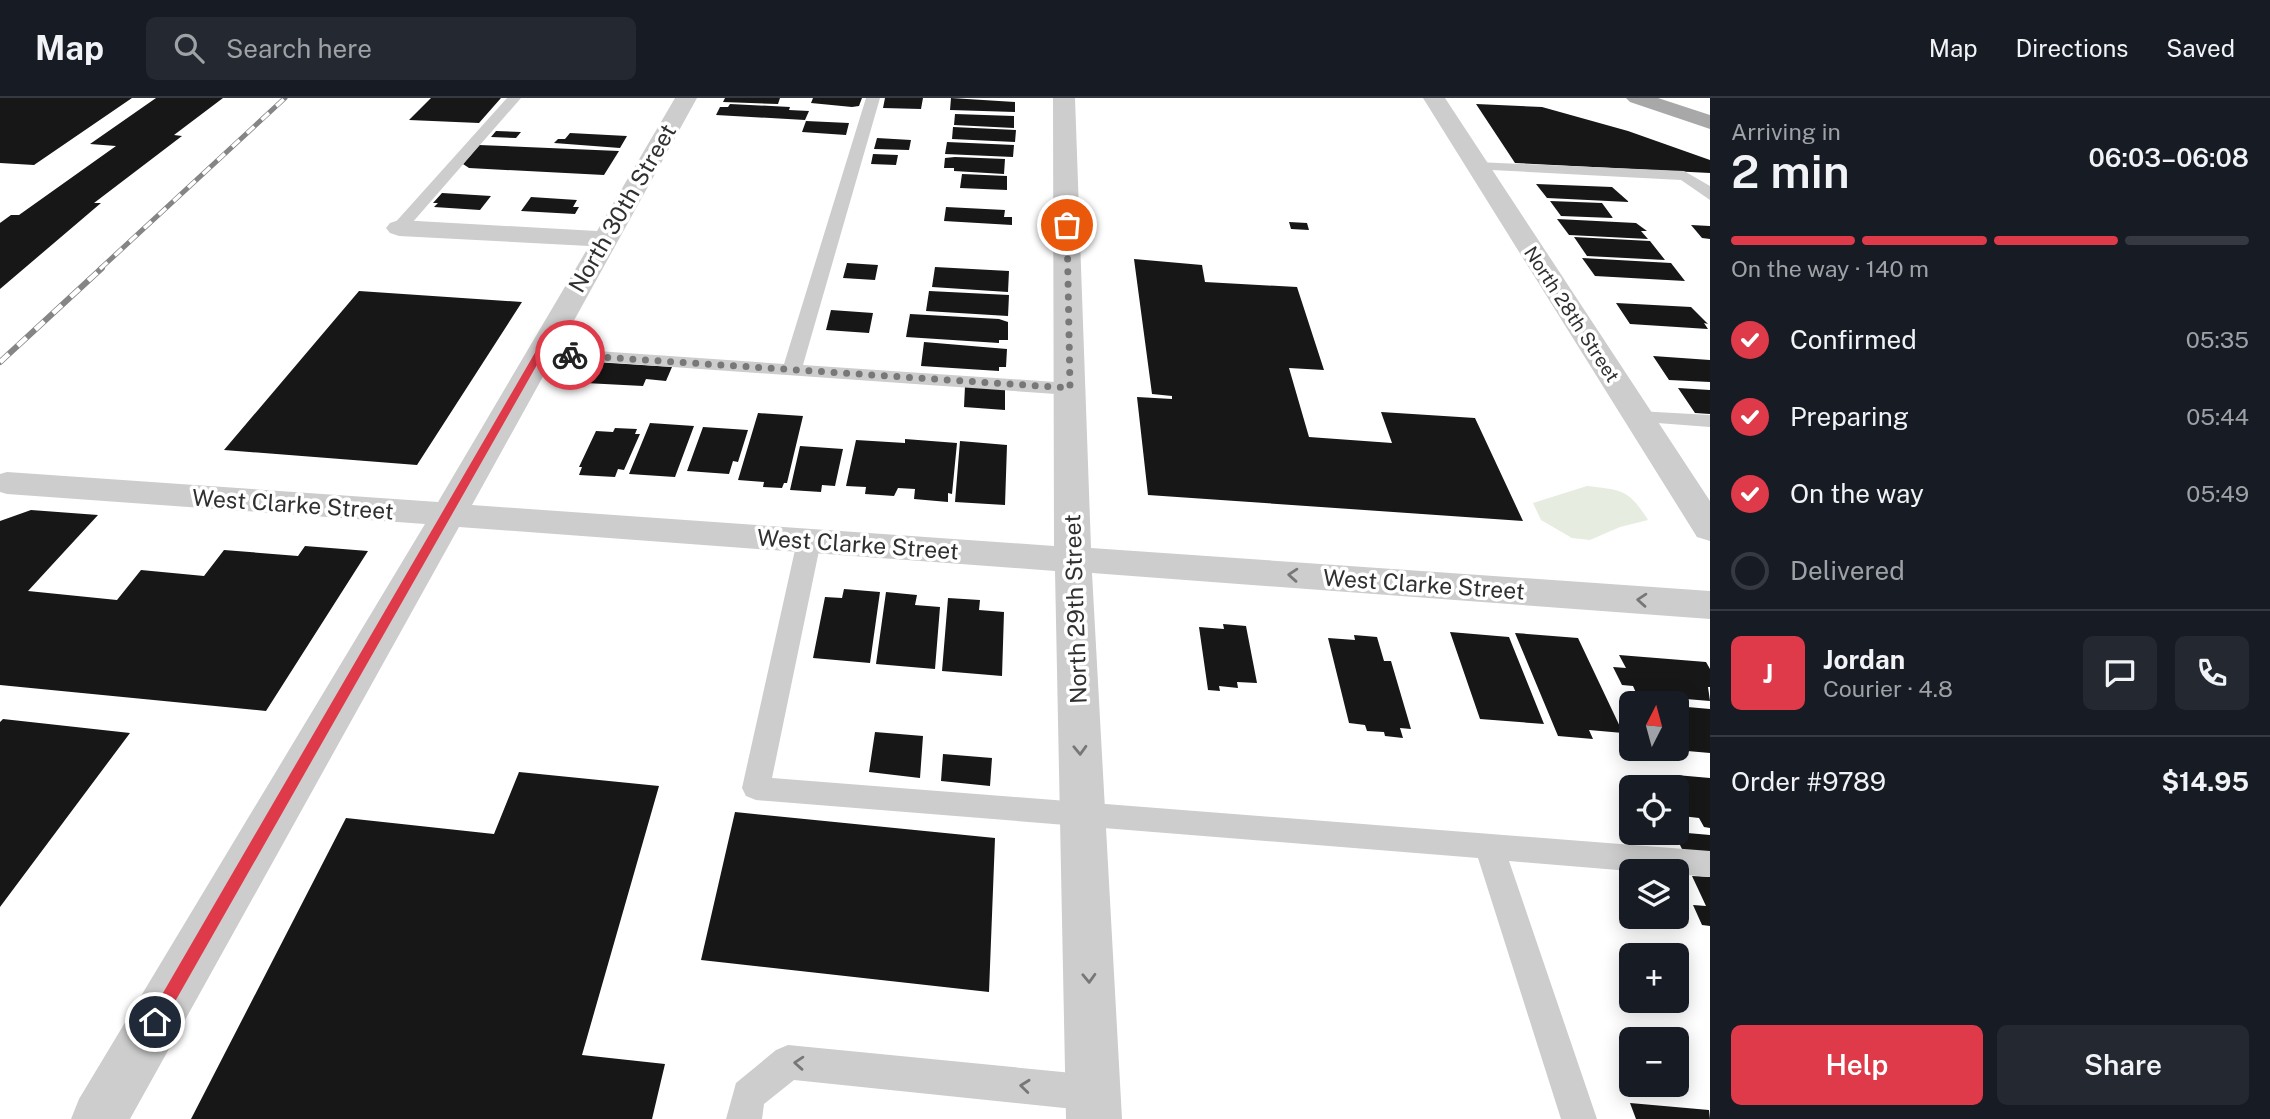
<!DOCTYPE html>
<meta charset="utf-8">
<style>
body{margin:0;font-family:"Public Sans",sans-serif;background:#242831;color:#f1f3f6;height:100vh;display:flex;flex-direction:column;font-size:26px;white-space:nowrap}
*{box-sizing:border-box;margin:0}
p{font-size:23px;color:#9ea1a6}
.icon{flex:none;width:38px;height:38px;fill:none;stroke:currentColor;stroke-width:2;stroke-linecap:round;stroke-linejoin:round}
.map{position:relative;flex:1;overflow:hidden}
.drawer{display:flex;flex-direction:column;background:#171b24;width:560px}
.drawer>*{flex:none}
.needle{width:46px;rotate:6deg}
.controls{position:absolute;left:1619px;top:593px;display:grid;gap:14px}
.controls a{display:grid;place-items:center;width:70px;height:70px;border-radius:10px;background:#171b24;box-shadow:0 4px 18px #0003;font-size:35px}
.pin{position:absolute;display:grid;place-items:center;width:60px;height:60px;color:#fff;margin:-30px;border:4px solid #fff;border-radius:50%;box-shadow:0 2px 7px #0007}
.courier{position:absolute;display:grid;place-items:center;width:70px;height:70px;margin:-35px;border:5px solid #df3a49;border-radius:50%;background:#fff;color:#222;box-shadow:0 2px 9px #0007}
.summary em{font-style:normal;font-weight:600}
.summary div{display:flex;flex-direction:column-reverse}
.summary{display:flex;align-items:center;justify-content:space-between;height:119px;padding:0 21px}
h1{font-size:46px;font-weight:600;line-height:52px}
.bar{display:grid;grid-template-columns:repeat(4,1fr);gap:10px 7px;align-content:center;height:84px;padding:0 21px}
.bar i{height:9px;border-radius:5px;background:#363941}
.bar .selected{background:#df3a49}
.bar p{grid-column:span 4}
.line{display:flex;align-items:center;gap:18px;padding:0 21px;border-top:2px solid #363941}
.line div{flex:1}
.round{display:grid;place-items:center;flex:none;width:74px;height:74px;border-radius:10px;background:#242831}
ol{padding:0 21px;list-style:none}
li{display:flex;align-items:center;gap:21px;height:77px}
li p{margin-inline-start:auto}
li .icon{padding:7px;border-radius:50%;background:#df3a49;color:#fff;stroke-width:4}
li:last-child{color:#9ea1a6}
li i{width:38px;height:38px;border:4px solid #363941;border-radius:50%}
.cta{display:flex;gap:14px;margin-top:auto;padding:14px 21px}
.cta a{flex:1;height:80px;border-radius:10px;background:#df3a49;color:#fff;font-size:28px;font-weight:600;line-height:80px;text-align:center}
.cta a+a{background:#242831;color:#f1f3f6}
header{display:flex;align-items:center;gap:42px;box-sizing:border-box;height:98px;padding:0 35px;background:#171b24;border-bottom:2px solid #363941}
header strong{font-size:33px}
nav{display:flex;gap:38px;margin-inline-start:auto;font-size:24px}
.search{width:490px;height:63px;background:#242831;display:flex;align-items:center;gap:18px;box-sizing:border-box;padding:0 24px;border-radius:10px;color:#9ea1a6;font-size:26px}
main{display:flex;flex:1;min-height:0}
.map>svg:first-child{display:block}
.green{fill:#e6ecdf}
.building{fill:#171717}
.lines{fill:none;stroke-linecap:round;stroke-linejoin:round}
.service{fill:#cdcdcd;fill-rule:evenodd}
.minor{fill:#cdcdcd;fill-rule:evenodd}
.primary{fill:#a8a8a8;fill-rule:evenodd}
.rail-far1-casing{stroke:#858585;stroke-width:5}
.rail-casing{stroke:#858585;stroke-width:6}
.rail-far1{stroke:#fff;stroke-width:3.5;stroke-dasharray:10;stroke-linecap:butt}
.rail{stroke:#fff;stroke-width:4.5;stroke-dasharray:12;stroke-linecap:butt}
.oneway{stroke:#777}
.route{fill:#df3a49}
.done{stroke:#787878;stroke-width:7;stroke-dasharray:0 12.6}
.labels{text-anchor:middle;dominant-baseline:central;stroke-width:7;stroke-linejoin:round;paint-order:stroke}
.far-street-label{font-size:19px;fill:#303030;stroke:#fff}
.street-label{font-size:23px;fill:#303030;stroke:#fff}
</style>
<header>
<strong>Map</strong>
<div class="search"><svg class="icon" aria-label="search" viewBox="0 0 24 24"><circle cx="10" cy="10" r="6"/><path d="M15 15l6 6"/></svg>Search here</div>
<nav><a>Map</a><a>Directions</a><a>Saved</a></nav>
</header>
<main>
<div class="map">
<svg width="1710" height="1021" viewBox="0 0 1710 1021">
<rect width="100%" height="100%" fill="#fff"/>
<path class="green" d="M1587,388C1623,392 1629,392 1648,422L1620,429L1590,442L1572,440L1541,422L1533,405Z"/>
<path class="building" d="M0,0H132L34,67L0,65Z
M156,0H223L174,37L182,38L94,105H101L0,191V125L11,117H19L116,48L90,46Z
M431,0H501L479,25L409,22Z
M725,0H780L778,6L723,4Z
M813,0H862L859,8L852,9L811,5Z
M885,0H923L921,11L883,10Z
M951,0L1015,4V14L950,12Z
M730,6L790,9L789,12L809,13L805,22L716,17L720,9H728Z
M1476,6L1542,9L1628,33L1710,62V75L1515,65Z
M955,16L1014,18V30L954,27Z
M806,23L849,25L846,37L802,34Z
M953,29L1016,32L1015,44L952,41Z
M496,33L521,34L516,40L491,39Z
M570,35L627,38L620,50L554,45L558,41H565Z
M877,40L911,42L909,52L874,51Z
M947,44L1014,47L1013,59L945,56Z
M479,47L619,53L604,77L469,70L463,66Z
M873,56L898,57L896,67L871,66Z
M955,59L1005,61L1004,76L954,73V70H944L945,60Z
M962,76L1007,78V92L960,90Z
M1536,86L1612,89L1629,104L1547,100Z
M442,95L491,98L480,112L434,109L438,105H433Z
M531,99L577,102L573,109H579L575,116L521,113Z
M1550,103L1602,105L1613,120L1561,118Z
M946,109L1005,112L1004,119H1012V127L944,123Z
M1557,121L1636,125L1647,133H1641L1648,141L1569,137Z
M1289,124L1307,125L1309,132L1291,131Z
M1691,127L1710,128V141L1702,140Z
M1574,139L1650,143L1665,162L1587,158Z
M1582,160L1671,165L1685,183L1595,178Z
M1134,161L1202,167L1205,184L1297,189L1324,272L1289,270L1309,339L1392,345L1381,314L1475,320L1523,423L1148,397L1137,299L1172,301V298L1152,296Z
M847,165L878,167L875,182L843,180Z
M935,169L1009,173L1008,194L932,189Z
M359,193L522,204L417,367L224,352Z
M929,193L1009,197L1008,218L926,213Z
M1616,205L1691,209L1708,226L1704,225L1708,231L1630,226Z
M831,212L873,215L869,235L826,232Z
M910,216L999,221L1008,224V242H999V245L906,239Z
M924,244L1007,251L1006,269H999V273L921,268Z
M1653,258L1710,262V284L1669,282Z
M595,264L672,269L666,283L646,281L643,288L585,285Z
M965,288L1005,291V312L964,309Z
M1678,290L1710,292V316L1695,315Z
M758,315L803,318L787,385H784L782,390L763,389L764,384L738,382Z
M650,325L694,328L675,379L629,376Z
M703,329L748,332L738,364L733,363L729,376L687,373Z
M615,330L637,331L635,336H640L624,372L618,371L615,379L579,377L582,369H579L596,333L613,334Z
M905,341L957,345L952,396L948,395V404L914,401L915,391L898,390L894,398L865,396L866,389L846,388L856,342L905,345Z
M960,343L1007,347L1005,407L955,404Z
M800,348L843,351L835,388L822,387L821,394L790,392Z
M31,412L98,417L28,493L117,502L141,472L204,478L224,452L298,458L305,448L368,453L266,613L0,587V423Z
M844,491L880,494L870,565L813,560L825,499L842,500Z
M886,494L917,497L915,507L940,509L935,571L876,566Z
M948,500L980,502L979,512L1004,514L1002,578L942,573Z
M1223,526L1246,528L1257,585L1237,584L1238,590L1219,588L1220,593L1208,592L1199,529L1224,531Z
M1450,534L1509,539L1544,626L1480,621Z
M1515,535L1578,540L1623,635L1589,632L1593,641L1558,638Z
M1354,537L1377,539L1384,563H1391L1411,631L1400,630L1403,640L1385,638L1384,634L1367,633L1365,627L1349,625L1328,540L1355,542Z
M1619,557L1706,564L1710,571V589H1708L1710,603L1637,597L1633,588L1622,587L1613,569L1626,570Z
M1676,608L1710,611V655L1676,652Z
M3,621L130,635L0,809V624Z
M875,634L923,638L920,680L869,674Z
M943,656L992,660L990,688L941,683Z
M519,674L659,688L582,957L665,966L652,1021H191L346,720L494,736Z
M1676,677L1710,680V730L1704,729L1699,720L1682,718L1676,706V690H1668L1665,682L1680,684Z
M735,714L995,740L989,894L701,862Z
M1676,734L1710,737V756L1683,753L1674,735Z
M1692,778L1710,779V828L1702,827L1693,807L1706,808Z
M1630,1005L1709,1012L1710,1021H1636Z"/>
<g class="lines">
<path class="service" d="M507,0H521L405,133H393L391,130L393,127Z
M866,0H880L803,267L1070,285L1077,287L1080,291L1077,295L1070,297L532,259L530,255L532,251L539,249L784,266Z
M1477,64L1684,73L1710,88V102L1681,82L1472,71L1470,68Z
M1638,313L1710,317V329L1631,323L1628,319L1631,315Z
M809,435L817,438L821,443L772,680L1710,753V779L1676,776V774H1642L1509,763L1597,1021H1561L1478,760L756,702L746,698L742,690L797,443L801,438Z
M788,947L1093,977L1105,983L1111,995L1105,1007L1093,1013L794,982L764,1006L762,1021H726L736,985L776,952Z"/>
<path class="minor" d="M675,0H697L472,407L1054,448L1053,0H1075L1091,450L1710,493V521L1092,475L1122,1021H1066L1055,473L459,429L130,1021H71L79,1001L425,426L7,396L0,394V376L7,374L438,404L589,148L399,138L390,135L386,130L390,125L399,122L597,133Z
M1423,0H1445L1710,403V443L1697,439Z"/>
<path class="primary" d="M1626,0H1658L1710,17V31L1630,4Z"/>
<g class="rail-far1-casing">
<path id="rail-far1" d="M100,171L285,0"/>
</g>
<g class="rail-casing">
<path id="rail" d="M0,264L102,170"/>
</g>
<use href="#rail-far1" class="rail-far1"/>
<use href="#rail" class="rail"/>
</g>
<defs><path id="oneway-chevron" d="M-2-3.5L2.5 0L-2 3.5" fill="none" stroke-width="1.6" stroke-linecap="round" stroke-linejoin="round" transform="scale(1.75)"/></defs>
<g class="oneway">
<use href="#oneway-chevron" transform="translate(1293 477) rotate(-176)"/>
<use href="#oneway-chevron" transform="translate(1642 502) rotate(-176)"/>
<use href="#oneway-chevron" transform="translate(1080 652) rotate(88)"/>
<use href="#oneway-chevron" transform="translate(1089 880) rotate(88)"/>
<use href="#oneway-chevron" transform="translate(799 965) rotate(-176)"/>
<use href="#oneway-chevron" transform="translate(1025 988) rotate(-174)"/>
</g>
<path class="route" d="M536,253L570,255L575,257L570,260L542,258L160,930L155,932L149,930L147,924L149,919Z"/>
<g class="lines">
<path class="done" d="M570,257L1070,290L1067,127"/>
</g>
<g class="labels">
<g class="far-street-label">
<text transform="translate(1572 216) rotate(57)">North 28th Street</text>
</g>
<g class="street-label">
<text transform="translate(622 110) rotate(-60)">North 30th Street</text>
<text transform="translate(293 406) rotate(4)">West Clarke Street</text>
<text transform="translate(858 446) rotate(4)">West Clarke Street</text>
<text transform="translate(1424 486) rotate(4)">West Clarke Street</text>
<text transform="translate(1075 511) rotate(-92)">North 29th Street</text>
</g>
</g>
</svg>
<div class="controls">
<a><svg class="needle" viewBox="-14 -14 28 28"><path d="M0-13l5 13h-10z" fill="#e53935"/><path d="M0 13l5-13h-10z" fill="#9ea1a6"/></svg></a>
<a><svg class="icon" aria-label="locate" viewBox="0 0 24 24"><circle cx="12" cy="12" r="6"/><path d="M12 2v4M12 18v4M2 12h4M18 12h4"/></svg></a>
<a><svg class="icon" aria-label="layers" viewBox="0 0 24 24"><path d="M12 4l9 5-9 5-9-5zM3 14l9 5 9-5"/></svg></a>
<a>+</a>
<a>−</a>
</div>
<div class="pin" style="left:1067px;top:127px;background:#ea580c"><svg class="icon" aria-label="bag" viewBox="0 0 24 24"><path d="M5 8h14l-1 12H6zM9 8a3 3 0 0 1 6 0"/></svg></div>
<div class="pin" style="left:155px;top:924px;background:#1f2937"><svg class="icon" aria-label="home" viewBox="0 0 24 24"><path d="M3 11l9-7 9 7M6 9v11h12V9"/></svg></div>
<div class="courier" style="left:570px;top:257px"><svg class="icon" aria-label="bike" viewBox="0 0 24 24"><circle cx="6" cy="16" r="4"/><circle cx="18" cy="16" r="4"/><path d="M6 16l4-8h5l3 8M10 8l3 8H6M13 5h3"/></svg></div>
</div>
<section class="drawer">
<div class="summary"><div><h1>2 min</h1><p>Arriving in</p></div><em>06:03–06:08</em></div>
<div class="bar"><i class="selected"></i><i class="selected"></i><i class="selected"></i><i></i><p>On the way · 140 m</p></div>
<ol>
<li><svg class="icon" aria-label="check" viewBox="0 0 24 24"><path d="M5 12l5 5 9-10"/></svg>Confirmed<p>05:35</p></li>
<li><svg class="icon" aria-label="check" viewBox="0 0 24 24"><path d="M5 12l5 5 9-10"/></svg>Preparing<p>05:44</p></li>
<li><svg class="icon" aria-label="check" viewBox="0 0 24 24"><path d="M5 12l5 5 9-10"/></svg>On the way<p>05:49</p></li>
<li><i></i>Delivered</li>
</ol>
<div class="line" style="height:126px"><b class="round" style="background:#df3a49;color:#fff">J</b><div><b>Jordan</b><p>Courier · 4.8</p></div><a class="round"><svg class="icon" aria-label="chat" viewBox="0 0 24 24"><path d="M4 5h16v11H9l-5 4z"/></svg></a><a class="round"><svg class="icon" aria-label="phone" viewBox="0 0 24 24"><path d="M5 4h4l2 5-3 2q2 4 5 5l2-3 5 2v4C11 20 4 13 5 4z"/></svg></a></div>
<div class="line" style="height:91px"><div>Order #9789</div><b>$14.95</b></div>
<div class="cta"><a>Help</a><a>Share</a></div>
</section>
</main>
